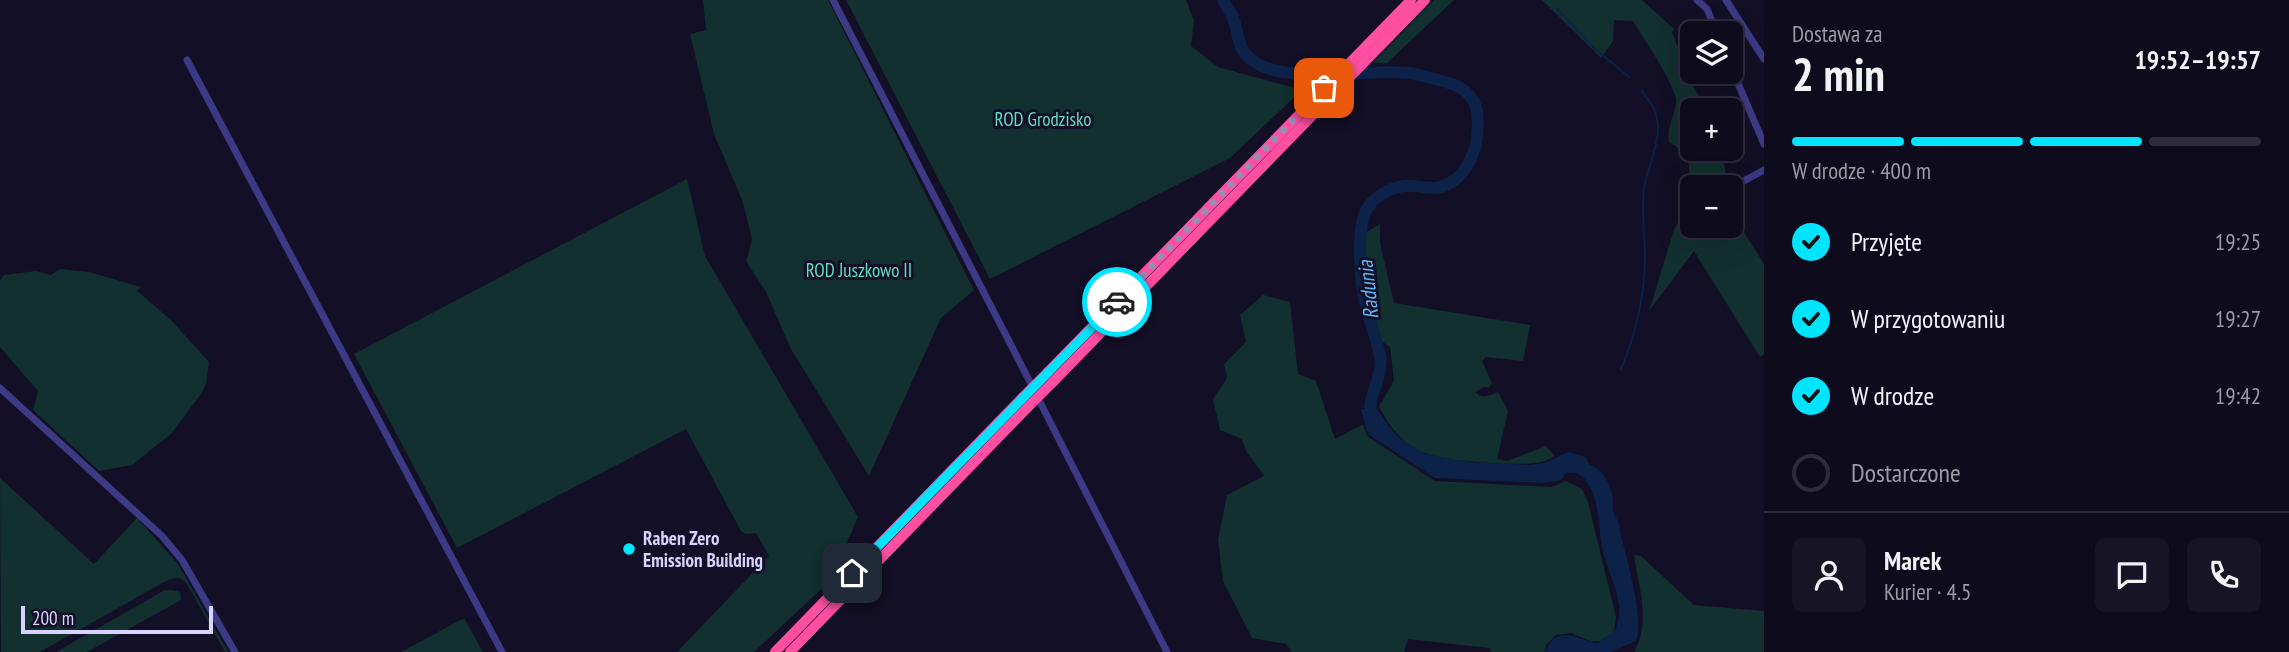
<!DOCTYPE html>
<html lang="pl">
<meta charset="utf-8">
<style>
body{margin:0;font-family:"PT Sans Narrow",sans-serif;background:#171425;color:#f1f3f6;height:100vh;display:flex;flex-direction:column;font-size:26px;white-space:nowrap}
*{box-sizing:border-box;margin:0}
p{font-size:23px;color:#9b9ba3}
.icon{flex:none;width:38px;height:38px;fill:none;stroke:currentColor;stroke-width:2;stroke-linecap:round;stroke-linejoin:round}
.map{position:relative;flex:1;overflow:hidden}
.drawer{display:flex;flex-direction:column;background:#0e0b1c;width:525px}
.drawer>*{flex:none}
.fabs{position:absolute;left:1680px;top:21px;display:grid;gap:14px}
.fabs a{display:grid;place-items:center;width:63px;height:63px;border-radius:10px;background:#0e0b1c;box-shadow:0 7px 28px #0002,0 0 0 2px #2e2b3b;font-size:35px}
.scale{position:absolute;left:21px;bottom:18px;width:192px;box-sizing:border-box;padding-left:7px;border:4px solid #d9d4ff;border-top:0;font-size:19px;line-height:24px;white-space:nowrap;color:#d9d4ff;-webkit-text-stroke:5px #130f26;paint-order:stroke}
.pin{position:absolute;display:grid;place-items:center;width:60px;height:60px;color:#fff;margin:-30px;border-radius:14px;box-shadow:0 4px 10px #0006}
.courier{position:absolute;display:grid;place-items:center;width:70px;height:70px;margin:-35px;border:5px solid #00e5ff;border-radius:50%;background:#fff;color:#222;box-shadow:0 2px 9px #0007}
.summary em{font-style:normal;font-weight:800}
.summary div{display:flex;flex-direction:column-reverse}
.summary{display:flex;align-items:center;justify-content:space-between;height:119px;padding:0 28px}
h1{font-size:46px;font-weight:800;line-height:52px}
.bar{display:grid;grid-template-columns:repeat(4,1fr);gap:10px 7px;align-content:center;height:84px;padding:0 28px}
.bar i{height:9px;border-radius:5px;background:#2e2b3b}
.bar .selected{background:#00e5ff}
.bar p{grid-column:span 4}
.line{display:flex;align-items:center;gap:18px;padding:0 28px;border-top:2px solid #2e2b3b}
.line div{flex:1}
.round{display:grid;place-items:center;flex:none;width:74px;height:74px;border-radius:10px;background:#171425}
ol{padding:0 28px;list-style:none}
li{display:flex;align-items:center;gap:21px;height:77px}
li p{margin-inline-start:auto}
li .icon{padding:7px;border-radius:50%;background:#00e5ff;color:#111;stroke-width:4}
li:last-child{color:#9b9ba3}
li i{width:38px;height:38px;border:4px solid #2e2b3b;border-radius:50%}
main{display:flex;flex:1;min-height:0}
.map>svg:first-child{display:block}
.green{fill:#12302f}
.water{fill:#0c2248}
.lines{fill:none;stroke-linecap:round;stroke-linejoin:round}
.stream{stroke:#0c2248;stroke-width:2}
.river{stroke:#0c2248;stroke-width:12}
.minor{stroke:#3d3a85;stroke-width:7}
.highway{stroke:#ff4fa3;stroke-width:10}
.highway-bridge{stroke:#ff4fa3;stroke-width:10}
.done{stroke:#948fb3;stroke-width:7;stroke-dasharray:0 12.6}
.route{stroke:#00e5ff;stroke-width:9}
.poi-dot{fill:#00e5ff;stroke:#130f26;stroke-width:2.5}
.labels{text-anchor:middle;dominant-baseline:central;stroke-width:6;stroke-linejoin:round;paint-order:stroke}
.park-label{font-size:19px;fill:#5fe0c0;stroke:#130f26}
.poi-label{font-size:19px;font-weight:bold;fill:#d9d4ff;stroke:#130f26;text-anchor:start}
.water-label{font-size:21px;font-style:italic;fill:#62b6ff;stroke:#130f26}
</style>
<main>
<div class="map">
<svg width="1764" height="652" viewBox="0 0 1764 652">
<rect width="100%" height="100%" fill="#130f26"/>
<path class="green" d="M703,0H828L974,290L941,318L869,476L791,349L766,292L746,261L752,240L749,226L742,200L714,134L690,34L706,30Z
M846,0H1186L1194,21L1191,46L1218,67L1302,90L1230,158L990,279Z
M1434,0H1454L1387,63H1373Z
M1542,0H1642L1674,29L1672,32L1692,84L1707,110H1692V149H1720L1725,168L1726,187H1692V226H1731V212L1764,264V354L1760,357L1694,251L1649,311L1674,230L1691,196L1688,154L1669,142C1666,126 1677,113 1676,99C1674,83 1642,36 1633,21L1614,20L1613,41L1601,58Z
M687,179L705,256L858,517L831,580L754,652H677L769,556L756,533L746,534L741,531L686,429L457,548L354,354Z
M1380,224V243L1394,303L1530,325L1523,361L1486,357L1482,361L1492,383L1489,388L1484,387L1475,392C1482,399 1490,396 1498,392L1508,411L1497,459L1507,461L1546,446L1555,456C1551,458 1546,461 1541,462C1521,467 1447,461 1428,454C1405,447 1388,426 1379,406L1394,381L1390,347C1386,344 1381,341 1377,337C1363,322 1360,258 1360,236Z
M60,269L89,272L141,287L137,291L171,320L209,362L206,384L201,394L171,434L132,465L99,471L33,410L38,391L0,347V280L4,275L36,271L51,275Z
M1263,295L1290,302L1298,374L1316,381L1335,439L1363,424L1367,436L1435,481L1551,487L1566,481L1582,489L1588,502L1616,617L1614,632L1600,641H1590L1571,633L1556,635L1547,644L1544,652H1492L1489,648L1408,639L1404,652H1292L1286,644L1252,638L1223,581L1218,540L1227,495L1264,476L1246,451L1242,439L1220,430L1213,399L1227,378L1224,364L1246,342L1240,315Z
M0,478L94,564L137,518L178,564L228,652H225L187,584C181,576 175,577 166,581L40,652H1Z
M1634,555L1641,556L1694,605L1764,611V652H1634C1651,623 1639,587 1634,555Z
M165,590H172L180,592L181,600L87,652H56Z
M464,618L483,652H401Z"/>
<path class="water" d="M1361,409L1377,410L1398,437L1426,454L1470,462L1530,465L1544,463L1568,452L1586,457L1589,464C1602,469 1612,485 1613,500C1613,504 1612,508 1613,511C1616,520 1620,520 1620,532C1626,555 1645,621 1636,641L1611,652H1545C1557,622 1577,640 1598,643L1615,631C1618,623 1620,613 1619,605C1616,585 1606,566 1602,547C1598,527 1600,502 1588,484C1583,475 1576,471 1566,473L1561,480L1543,483L1435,478L1371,436L1367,431Z"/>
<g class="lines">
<path class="stream" d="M1556,8L1595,49L1629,77
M1621,369C1635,338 1645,293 1645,258C1645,234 1641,213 1644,188C1648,166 1661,142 1657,119C1656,107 1648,101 1642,91"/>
<path class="river" d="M1223,0C1226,6 1231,12 1233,18C1240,36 1236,48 1252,60C1285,86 1367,68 1408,73C1417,74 1426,77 1434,79C1451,83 1465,86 1474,102C1480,114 1478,131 1476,144C1471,164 1458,185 1436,188C1426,188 1415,185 1404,186C1389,188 1372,198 1366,211C1356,230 1360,285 1366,306C1370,323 1377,339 1380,357C1384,381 1362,400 1374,422"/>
<path class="minor" d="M833,0L1030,382
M1697,0L1707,9L1717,33
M1726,0L1764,59
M187,60L502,652
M1731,67L1764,144
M1731,188L1764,170
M0,388L162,536L182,560L235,652
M1041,404L1167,652"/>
<path class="highway" d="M1048,372L1411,0
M1053,382L1425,0
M775,652L1023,397
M790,652L1028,407"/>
<path class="highway-bridge" d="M1023,397L1048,372
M1028,407L1053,382"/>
</g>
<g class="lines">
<path class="done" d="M1117,302L1324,88"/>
<path class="route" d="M852,573L1117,302"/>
</g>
<circle class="poi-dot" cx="629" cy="549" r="7"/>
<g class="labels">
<g class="park-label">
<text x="1043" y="119">ROD Grodzisko</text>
<text x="859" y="270">ROD Juszkowo II</text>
</g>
<g class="poi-label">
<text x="643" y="538">Raben Zero<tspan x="643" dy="22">Emission Building</tspan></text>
</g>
<g class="water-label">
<text transform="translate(1368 290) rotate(-96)">Radunia</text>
</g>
</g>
</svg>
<div class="fabs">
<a><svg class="icon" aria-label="layers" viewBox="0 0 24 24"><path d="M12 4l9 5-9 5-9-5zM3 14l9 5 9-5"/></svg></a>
<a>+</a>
<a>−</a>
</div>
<div class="scale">200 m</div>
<div class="pin" style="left:1324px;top:88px;background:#ea580c"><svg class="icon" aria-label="bag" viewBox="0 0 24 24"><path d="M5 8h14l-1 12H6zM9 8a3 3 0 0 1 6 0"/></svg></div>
<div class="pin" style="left:852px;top:573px;background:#1f2937"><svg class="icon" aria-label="home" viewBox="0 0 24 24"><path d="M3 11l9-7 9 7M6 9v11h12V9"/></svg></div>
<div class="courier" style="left:1117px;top:302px"><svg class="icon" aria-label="car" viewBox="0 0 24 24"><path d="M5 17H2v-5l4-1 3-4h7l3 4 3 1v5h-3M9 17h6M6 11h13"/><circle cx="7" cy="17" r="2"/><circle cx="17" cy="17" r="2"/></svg></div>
</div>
<section class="drawer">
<div class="summary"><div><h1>2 min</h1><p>Dostawa za</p></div><em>19:52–19:57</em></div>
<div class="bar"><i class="selected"></i><i class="selected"></i><i class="selected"></i><i></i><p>W drodze · 400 m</p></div>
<ol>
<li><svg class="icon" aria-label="check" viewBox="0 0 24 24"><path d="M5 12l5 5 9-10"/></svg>Przyjęte<p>19:25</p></li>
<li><svg class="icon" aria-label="check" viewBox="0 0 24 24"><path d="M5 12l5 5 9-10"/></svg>W przygotowaniu<p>19:27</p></li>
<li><svg class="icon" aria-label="check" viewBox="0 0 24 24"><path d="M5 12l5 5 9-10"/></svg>W drodze<p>19:42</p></li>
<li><i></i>Dostarczone</li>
</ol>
<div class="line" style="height:126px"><a class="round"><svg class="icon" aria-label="person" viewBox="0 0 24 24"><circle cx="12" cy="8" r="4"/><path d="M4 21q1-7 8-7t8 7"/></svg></a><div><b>Marek</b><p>Kurier · 4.5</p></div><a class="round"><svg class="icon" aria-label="chat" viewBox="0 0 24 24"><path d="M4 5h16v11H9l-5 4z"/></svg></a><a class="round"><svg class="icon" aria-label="phone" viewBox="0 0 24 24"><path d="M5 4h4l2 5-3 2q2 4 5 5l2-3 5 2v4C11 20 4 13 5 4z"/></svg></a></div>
</section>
</main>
